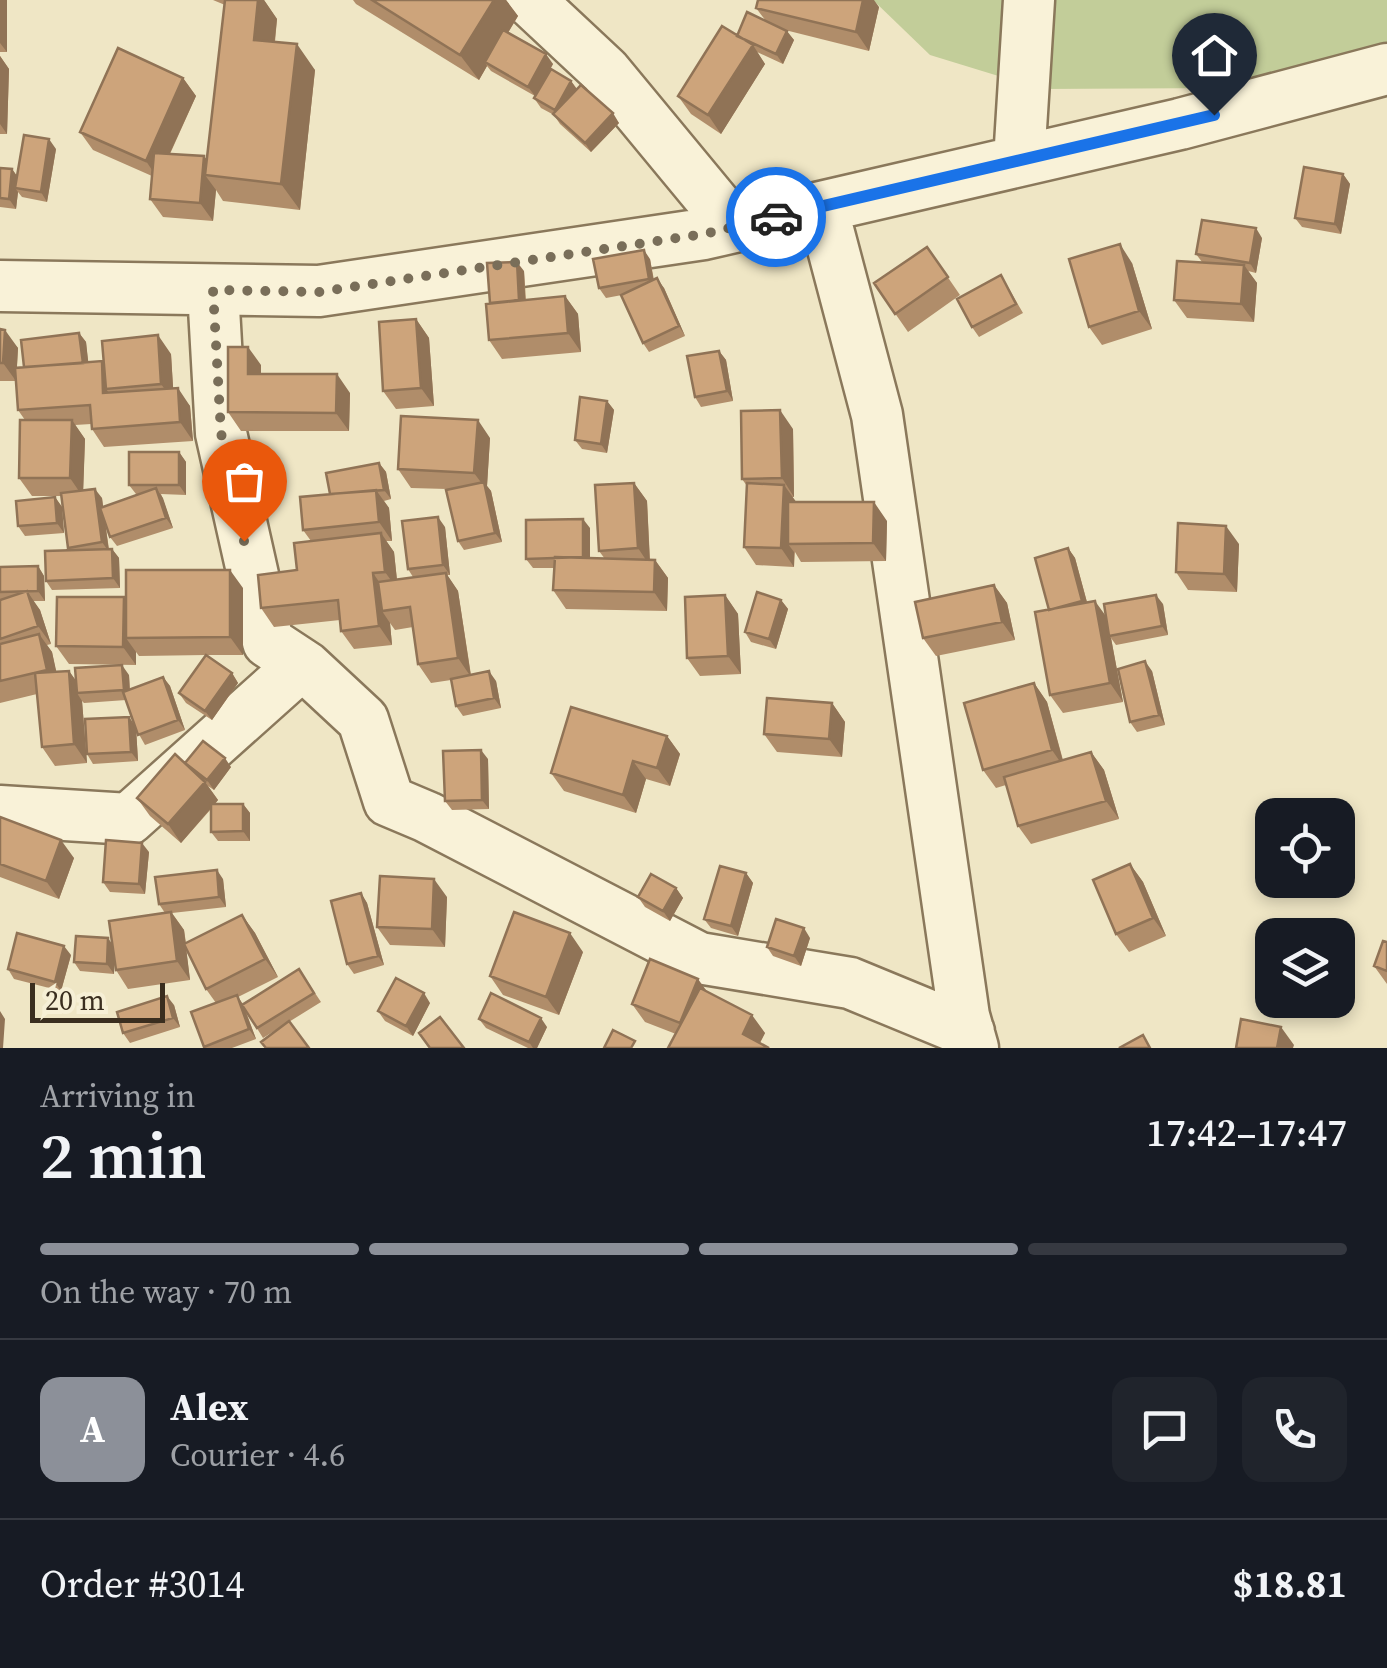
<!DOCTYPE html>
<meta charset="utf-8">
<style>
body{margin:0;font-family:"Source Serif 4",serif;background:#20242c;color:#f1f3f6;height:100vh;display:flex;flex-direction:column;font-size:38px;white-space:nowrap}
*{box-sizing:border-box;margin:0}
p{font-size:32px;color:#9ea1a6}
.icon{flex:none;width:55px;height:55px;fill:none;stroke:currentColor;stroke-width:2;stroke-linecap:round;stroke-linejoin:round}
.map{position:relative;height:1048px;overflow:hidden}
.drawer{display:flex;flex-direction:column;background:#171b24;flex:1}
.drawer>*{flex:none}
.fabs{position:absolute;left:1255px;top:798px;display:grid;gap:20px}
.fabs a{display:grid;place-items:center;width:100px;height:100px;border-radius:20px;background:#171b24;box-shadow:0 5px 15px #0003;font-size:50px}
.scale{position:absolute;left:30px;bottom:25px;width:135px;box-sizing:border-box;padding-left:10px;border:5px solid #3a2e1f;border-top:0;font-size:28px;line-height:35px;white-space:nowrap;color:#3a2e1f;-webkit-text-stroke:8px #f6efd5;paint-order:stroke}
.pin{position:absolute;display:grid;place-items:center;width:85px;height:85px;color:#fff;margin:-102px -42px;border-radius:50% 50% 50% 0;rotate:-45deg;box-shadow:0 0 10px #0007}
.pin .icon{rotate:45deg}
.courier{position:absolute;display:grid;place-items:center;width:100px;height:100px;margin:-50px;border:8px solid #1a73e8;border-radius:50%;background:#fff;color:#222;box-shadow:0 2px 12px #0007}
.headline em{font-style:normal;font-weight:600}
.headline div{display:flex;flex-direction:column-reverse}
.headline{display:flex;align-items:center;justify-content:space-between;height:170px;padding:0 40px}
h1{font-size:65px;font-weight:600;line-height:75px}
.bar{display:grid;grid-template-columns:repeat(4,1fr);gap:15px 10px;align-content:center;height:120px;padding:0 40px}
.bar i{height:12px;border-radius:8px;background:#363941}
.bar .selected{background:#8c9099}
.bar p{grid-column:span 4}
.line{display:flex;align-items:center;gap:25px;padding:0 40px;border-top:2px solid #363941}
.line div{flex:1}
.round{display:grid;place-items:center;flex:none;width:105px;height:105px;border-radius:20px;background:#20242c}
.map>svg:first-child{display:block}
.green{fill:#c2cd99}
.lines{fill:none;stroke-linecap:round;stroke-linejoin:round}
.minor-casing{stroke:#8a785b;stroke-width:55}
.minor{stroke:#f9f2d8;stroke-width:50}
.wall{fill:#b08d6a}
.shaded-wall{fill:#907356}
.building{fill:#cda47b;stroke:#907356;stroke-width:2.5}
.done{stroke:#796e59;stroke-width:10;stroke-dasharray:0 18}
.route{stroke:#1a73e8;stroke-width:12}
</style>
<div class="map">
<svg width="1387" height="1048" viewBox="0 0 1387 1048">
<rect width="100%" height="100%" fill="#efe6c5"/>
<path class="green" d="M873,0H1387V87L1041,89L930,55Z"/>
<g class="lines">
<g class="minor-casing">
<path id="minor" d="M529,0L605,71L734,227
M1019,161L1029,0
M822,207L877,415L964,1016L973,1048
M0,286L319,291L704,234L1180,124L1387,69
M213,290L221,433L268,642L306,667L363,720L389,801L427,817L699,958L850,983L969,1032
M0,811L129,819L301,665"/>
</g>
<use href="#minor" class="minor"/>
</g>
<path class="wall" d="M0,0H7V52H0Z
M213,0H264L277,19L275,42L315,70L300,210L223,201L216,190L213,221L163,217L150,199L152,176L93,150L80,132L183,78L196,96L170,154L204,156L207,160L225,5Z
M353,0H506L518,16L508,33L553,64L535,96L491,71L487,66L479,80L356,4Z
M879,7L869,51L785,30L794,40L783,64L757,52L765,64L721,134L691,114L678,96L737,35L766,21L756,8Z
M0,56L9,69L7,134H0Z
M571,81L577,89L619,123L591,152L560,124L554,115L541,108L534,98Z
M56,149L47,202L22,197L18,192L16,209L0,207V168L12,169L17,176Z
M1343,174L1350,184L1341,234L1302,227L1295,218Z
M1262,238L1256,273L1248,271L1257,283L1254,322L1187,318L1174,300L1202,262L1196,254Z
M927,247L960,295L908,332L874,283Z
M650,259L654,280L664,288L685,336L649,352L643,343L622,295L606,298L599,288Z
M1132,263L1152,329L1102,345L1089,327Z
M524,271L526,300L565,296L578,314L581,352L502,359L489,340L490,303Z
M1001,275L1023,313L979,337L972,327Z
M416,319L429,338L434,406L396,409L383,391Z
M0,329L18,348L17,367H24L79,333L86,342L88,362L102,361L104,365L171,354L173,388L190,406L193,441L104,447L92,429L91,424L75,425L85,439L83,490L102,498L103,507L138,494H136L129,485L179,452L186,462V495L161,494L173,528L117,546L110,537L105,522L109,549H112L119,558L120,588L52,590L46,581L70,550L68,548L61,496H32L19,478L25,420L18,410L16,381H0Z
M719,351L726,360L733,401L701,407L695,397Z
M261,365V374L350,393L349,431H241L228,412Z
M607,401L614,410L607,453L582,449L575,440Z
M793,429L794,497H792L796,502L887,521L886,561L801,562L795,552L794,567L756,565L744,547L747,486L742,479Z
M490,438L487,486L491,491L502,542L464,550L458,541L447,489L411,488L398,469Z
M379,463L386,472L391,499L384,501L389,508L392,541H386L394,552L397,580L413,577L408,569L445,527L450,575H447L458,591L471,675L496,681L501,708L463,716L456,706L451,680L431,683L418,664L413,627L395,630L390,623L392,645L354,649L341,631L340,620L274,627L261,608L297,570L311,541L303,530L330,494Z
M634,483L647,501L650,560H655L668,578L667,611L566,609L553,590L554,568H533L526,559L590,528V558L605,559L599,551Z
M55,497L62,507L64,533L25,536L18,526Z
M1239,544L1237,592L1188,590L1176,572Z
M1068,548L1075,558L1087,602L1106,617L1163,604L1168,635L1116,645L1111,638L1123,702L1063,713L1050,695L1049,610Z
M38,566L44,576L45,601H33L40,610L51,644L47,645L52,652L56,672L69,671L76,681L129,675L130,689L163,677L170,686L185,730L145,745L136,729L138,761L93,764L87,754L129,717L134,725L126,700L84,703L82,701L87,763L55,766L42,747L37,694L0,703V567Z
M994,585L1007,603L1015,640L936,656L923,638Z
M243,588V655H206L232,673L238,683L212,720L186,703L179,693L206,655L139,656L136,652V665L69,664L56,646L126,600Z
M725,595L738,614L741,674L700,676L687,658Z
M781,600L788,609L776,649L751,642L745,632Z
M1152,671L1165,725L1137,732L1130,722Z
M1034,683L1047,702L1063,760L1091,752L1104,770L1119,819L1031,844L1018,826L1006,785L996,788L983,770Z
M832,703L845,722L842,757L777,752L764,734Z
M667,736L680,754L670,786L646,779L636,813L564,791L551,773Z
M488,759L489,809L452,810L445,801Z
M186,764L231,767L214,790L208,786L218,800L215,804H243L250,813V841H218L211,832V809L181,843L150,816L137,798Z
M0,817L74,858L59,899L0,877Z
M149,852L145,894L110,892L103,882Z
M1130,864L1143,882L1166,936L1129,952L1116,934Z
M746,873L753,883L738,936L711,928L704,919Z
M223,879L226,907L172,913L184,930L186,943L242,915L255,933L278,977L238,997L243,1004L299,969L321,1002L263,1038L245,1009L256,1039L232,1048H204L191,1012L216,1003L206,989L186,949L190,980L128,989L116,970L114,962V974L80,971L74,962L112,943L165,913L159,904Z
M676,888L683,898L670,921L645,907L638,897Z
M361,893L367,903L384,965L354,974L347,964Z
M447,897L445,947L390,945L377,927Z
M810,938L801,966L773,956L767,947Z
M1387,942V984L1374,966Z
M583,952L559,1015L503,995L490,976Z
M71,955L61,991L14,979L8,969Z
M707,991L765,1033L760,1043L676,1034L645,1022L632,1004Z
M430,1003L413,1036L385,1021L378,1011Z
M174,1005L180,1027L130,1043L123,1033Z
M479,1019L547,1027L537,1048H528L486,1028Z"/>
<path class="shaded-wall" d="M0,0H7V52L0,43Z
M258,0H264L277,19L272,66L254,40Z
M494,0H506L518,16L489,64L485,62L487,66L479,80L460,55Z
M863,0H874L879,7L869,51L856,32Z
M787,31L794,40L783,64L776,54Z
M297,44L315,70L300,210L281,184Z
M753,45L765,64L721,134L708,115Z
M546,54L553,64L535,96L528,87Z
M0,56L9,69L7,134L0,124Z
M183,78L196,96L158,179L146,161Z
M571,81L578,91L562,120L555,110Z
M613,113L619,123L591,152L585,143Z
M49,139L56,149L47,202L41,192Z
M204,156L217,174L205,175L216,190L213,221L200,203Z
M12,169L19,179L15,188L18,192L16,209L9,199Z
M1343,174L1350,184L1341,234L1335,224Z
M1256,228L1262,238L1256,273L1250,263Z
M1120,244L1132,263L1152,329L1139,311Z
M644,250L650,259L655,289L649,279Z
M517,262L524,271L526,317L520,308Z
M1244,265L1257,283L1254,322L1241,304Z
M657,278L664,288L685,336L679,326Z
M565,296L578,314L581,352L568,333Z
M416,319L429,338L434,406L421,388Z
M5,330L18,348L16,381L3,363Z
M79,333L86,342L90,377L83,367Z
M158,335L171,354L174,402L161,384Z
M248,347L261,365V393L248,374Z
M719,351L726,360L733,401L727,391Z
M102,361L115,379L106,389L116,402L103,393Z
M337,374L350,393L349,431L336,413Z
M178,388L190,406L193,441L180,422Z
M607,401L614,410L607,453L601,444Z
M780,410L793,429L794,497L782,478Z
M72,420L85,439L83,497L70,478Z
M478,420L490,438L487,486L491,491L502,542L495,533L486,489L474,473Z
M179,452L186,462V495L179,485Z
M379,463L386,472L391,499L384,490Z
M634,483L647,501L650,566L638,548Z
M784,485L797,503L788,544L794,552V567L781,548Z
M156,488L163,498L173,528L166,518Z
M95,489L102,498L109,552L102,542Z
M376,490L389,508L392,541L379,522Z
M55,497L62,507L64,533L57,523Z
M874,502L887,521L886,561L873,543Z
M438,517L445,527L450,575L443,565Z
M583,519L590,528V567L583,557Z
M1226,526L1239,544L1237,592L1224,574Z
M381,533L394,552L398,590L385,572Z
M1068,548L1075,558L1089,610L1082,601Z
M112,549L119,558L120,588L113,578Z
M655,560L668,578L667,611L654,592Z
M38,566L44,576L45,601L38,591Z
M230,570L243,588V655L230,637Z
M373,573L386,592L382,611L390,623L392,645L379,626Z
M446,573L458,591L471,677L458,658Z
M994,585L1007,603L1015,640L1002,622Z
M27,591L40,610L51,644L38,626Z
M725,595L738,614L741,674L728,656Z
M1156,595L1163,604L1168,635L1162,626Z
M124,597L137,616L126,638L136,652V665L123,647Z
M781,600L788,609L776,649L769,639Z
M1095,601L1108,619L1109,636L1111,638L1123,702L1110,683Z
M39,634L52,652L60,688L47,670Z
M1145,661L1152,671L1165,725L1159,715Z
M122,665L129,675L130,699L124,690Z
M69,671L82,689L77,693L82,701L87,763L74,744Z
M489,671L496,681L501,708L494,698Z
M232,673L238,683L212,720L205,711Z
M163,677L170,686L185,730L178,720Z
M1034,683L1047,702L1065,769L1052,750Z
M832,703L845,722L842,757L829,739Z
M129,717L136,727L138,761L131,752Z
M667,736L680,754L670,786L657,768Z
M481,750L488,759L489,809L482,800Z
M1091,752L1104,770L1119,819L1106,801Z
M225,758L231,767L214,790L207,780Z
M633,761L646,779L636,813L623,795Z
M205,782L218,800L181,843L168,824Z
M243,804L250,813V841L243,831Z
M61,840L74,858L59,899L46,881Z
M142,843L149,852L145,894L139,884Z
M1130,864L1143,882L1166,936L1153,918Z
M217,870L223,879L226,907L219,897Z
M746,873L753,883L738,936L731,926Z
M434,879L447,897L445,947L432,929Z
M676,888L683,898L670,921L663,911Z
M361,893L367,903L384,965L378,956Z
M171,912L184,930L190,980L177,961Z
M242,915L255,933L278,977L265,959Z
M804,928L810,938L801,966L794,956Z
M570,933L583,952L559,1015L546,997Z
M108,938L115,948L114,974L107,964Z
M64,946L71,955L61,991L55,982Z
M698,979L711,997L680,1023Z
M424,993L430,1003L413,1036L406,1026Z
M237,995L243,1005L256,1039L249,1029Z
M167,996L174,1005L180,1027L173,1018Z
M0,1011L5,1019L3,1048H0Z
M752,1015L765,1033L757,1048L743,1034Z
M541,1018L547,1027L537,1048H533L529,1042Z
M1281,1027L1294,1045L1293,1048H1277Z"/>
<path class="building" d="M225,0H258L254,40L297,44L281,184L205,175Z
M372,0H494L460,55Z
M758,0H863L856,32L756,8Z
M747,12L787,31L776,54L737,36Z
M722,26L753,45L708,115L678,96Z
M503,30L546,54L528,87L485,62Z
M118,48L183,78L146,161L80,132Z
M551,69L571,81L555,110L534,98Z
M581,85L613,113L585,143L553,114Z
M24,135L49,139L41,192L15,188Z
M154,153L204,156L200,203L150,199Z
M1304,167L1343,174L1335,224L1295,218Z
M0,168L12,169L9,199L0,198Z
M1202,220L1256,228L1250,263L1196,254Z
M1120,244L1139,311L1089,327L1069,259Z
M927,247L948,277L895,314L874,283Z
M644,250L649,279L599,288L593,259Z
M1177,261L1244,265L1241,304L1174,300Z
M517,262L519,300L490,303L487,263Z
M1001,275L1016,304L972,327L957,299Z
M657,278L679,326L643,343L621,295Z
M565,296L568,333L489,340L486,304Z
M416,319L421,388L383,391L379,322Z
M0,329L5,330L3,363H0Z
M79,333L83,363L24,367L21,340Z
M158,335L161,384L106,389L102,341Z
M228,347H248V374H337L336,413L228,412Z
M719,351L727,391L695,397L687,356Z
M102,361L103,393L178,388L180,422L92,429L90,405L18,410L15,368Z
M580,397L607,401L601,444L575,440Z
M780,410L782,478L742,479L741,411Z
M401,416L478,420L474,473L398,469Z
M20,420H72L70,478H19Z
M129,452H179V485H129Z
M379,463L384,490L330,494L326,473Z
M484,482L495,533L458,541L446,490Z
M634,483L638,548L599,551L595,485Z
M747,483L784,485L781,548L744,547Z
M156,488L166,518L110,537L100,508Z
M95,489L102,542L68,548L61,493Z
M376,490L379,522L303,530L300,497Z
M55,497L57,523L18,526L16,501Z
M788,502H874L873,543L788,544Z
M438,517L443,565L408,569L402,521Z
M583,519V557L526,559V520Z
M1178,523L1226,526L1224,574L1176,572Z
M381,533L385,572L373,573L379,626L341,631L338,600L261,608L258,575L297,570L294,543Z
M1068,548L1082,601L1049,610L1035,558Z
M112,549L113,578L46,581L45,551Z
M555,557L655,560L654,592L553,590Z
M38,566V591L0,592V567Z
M126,570H230V637L126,638Z
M446,573L458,658L418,664L410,607L382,611L378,582Z
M994,585L1002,622L923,638L915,602Z
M27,591L38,626L0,639V600Z
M757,592L781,600L769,639L745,632Z
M725,595L728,656L687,658L685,597Z
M1156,595L1162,626L1109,636L1104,604Z
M57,597H124L123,647L56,646Z
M1095,601L1110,683L1050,695L1035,612Z
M39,634L47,670L0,681V644Z
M206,655L232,673L205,711L179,693Z
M1145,661L1159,715L1130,722L1118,669Z
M122,665L124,690L77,693L75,668Z
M69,671L74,744L42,747L35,673Z
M489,671L494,698L456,706L451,679Z
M163,677L178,720L138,735L123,692Z
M1034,683L1052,750L983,770L964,703Z
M767,698L832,703L829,739L764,734Z
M571,707L667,736L657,768L633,761L623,795L551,773Z
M129,717L131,752L87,754L85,719Z
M203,741L225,758L207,780L185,763Z
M481,750L482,800L445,801L443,751Z
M1091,752L1106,801L1018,826L1004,777Z
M175,754L205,782L168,824L137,798Z
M211,804H243V831L211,832Z
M0,817L61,840L46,881L0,864Z
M106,840L142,843L139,884L103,882Z
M1130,864L1153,918L1116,934L1093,880Z
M720,866L746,873L731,926L704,919Z
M217,870L219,897L159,904L155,877Z
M651,874L676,888L663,911L638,897Z
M380,876L434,879L432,929L377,927Z
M361,893L378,956L347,964L331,901Z
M171,912L177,961L116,970L109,921Z
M514,912L570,933L546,997L490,976Z
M242,915L265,959L206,989L184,944Z
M776,919L804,928L794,956L767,947Z
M17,933L64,946L55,982L8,969Z
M76,936L108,938L107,964L74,962Z
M1383,941L1387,942V971L1374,966Z
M650,959L698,979L680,1023L632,1004Z
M299,969L314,993L257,1028L242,1005Z
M396,978L424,993L406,1026L378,1011Z
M700,988L752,1015L743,1034L769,1048H668Z
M491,993L541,1018L529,1042L479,1019Z
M237,995L249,1029L204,1047L191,1012Z
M167,996L173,1018L123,1033L117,1012Z
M440,1017L464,1048H430L419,1033Z
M1241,1019L1281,1027L1277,1048H1236Z
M289,1021L309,1048H266L261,1042Z
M613,1030L635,1041L631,1048H604Z
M1143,1035L1150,1048H1119Z"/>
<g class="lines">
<path class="done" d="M244,541L221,433L213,290L319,292L704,234L776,217"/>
<path class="route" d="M776,217L1214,115"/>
</g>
</svg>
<div class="fabs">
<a><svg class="icon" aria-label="locate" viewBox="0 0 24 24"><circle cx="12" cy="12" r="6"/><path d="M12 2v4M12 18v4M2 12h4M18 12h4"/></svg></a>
<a><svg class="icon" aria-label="layers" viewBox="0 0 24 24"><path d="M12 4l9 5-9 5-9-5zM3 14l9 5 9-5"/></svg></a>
</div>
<div class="scale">20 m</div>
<div class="pin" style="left:244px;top:541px;background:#ea580c"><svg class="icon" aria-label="bag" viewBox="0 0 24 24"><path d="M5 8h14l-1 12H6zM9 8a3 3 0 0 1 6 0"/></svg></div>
<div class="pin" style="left:1214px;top:115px;background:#1f2937"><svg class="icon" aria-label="home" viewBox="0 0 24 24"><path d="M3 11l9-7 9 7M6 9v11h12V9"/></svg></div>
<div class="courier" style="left:776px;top:217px"><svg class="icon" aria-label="car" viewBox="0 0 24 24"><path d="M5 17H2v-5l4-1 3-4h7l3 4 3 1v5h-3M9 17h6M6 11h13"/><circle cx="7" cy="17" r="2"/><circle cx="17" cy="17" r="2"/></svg></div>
</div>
<section class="drawer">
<div class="headline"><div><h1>2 min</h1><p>Arriving in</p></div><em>17:42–17:47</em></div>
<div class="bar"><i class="selected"></i><i class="selected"></i><i class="selected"></i><i></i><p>On the way · 70 m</p></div>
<div class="line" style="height:180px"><b class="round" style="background:#8c9099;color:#fff">A</b><div><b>Alex</b><p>Courier · 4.6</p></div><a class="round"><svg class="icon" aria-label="chat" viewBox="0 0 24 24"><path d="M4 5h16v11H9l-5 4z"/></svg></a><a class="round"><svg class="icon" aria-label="phone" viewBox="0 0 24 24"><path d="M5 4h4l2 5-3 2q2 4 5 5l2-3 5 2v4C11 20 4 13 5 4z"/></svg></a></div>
<div class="line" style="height:130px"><div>Order #3014</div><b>$18.81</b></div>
</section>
